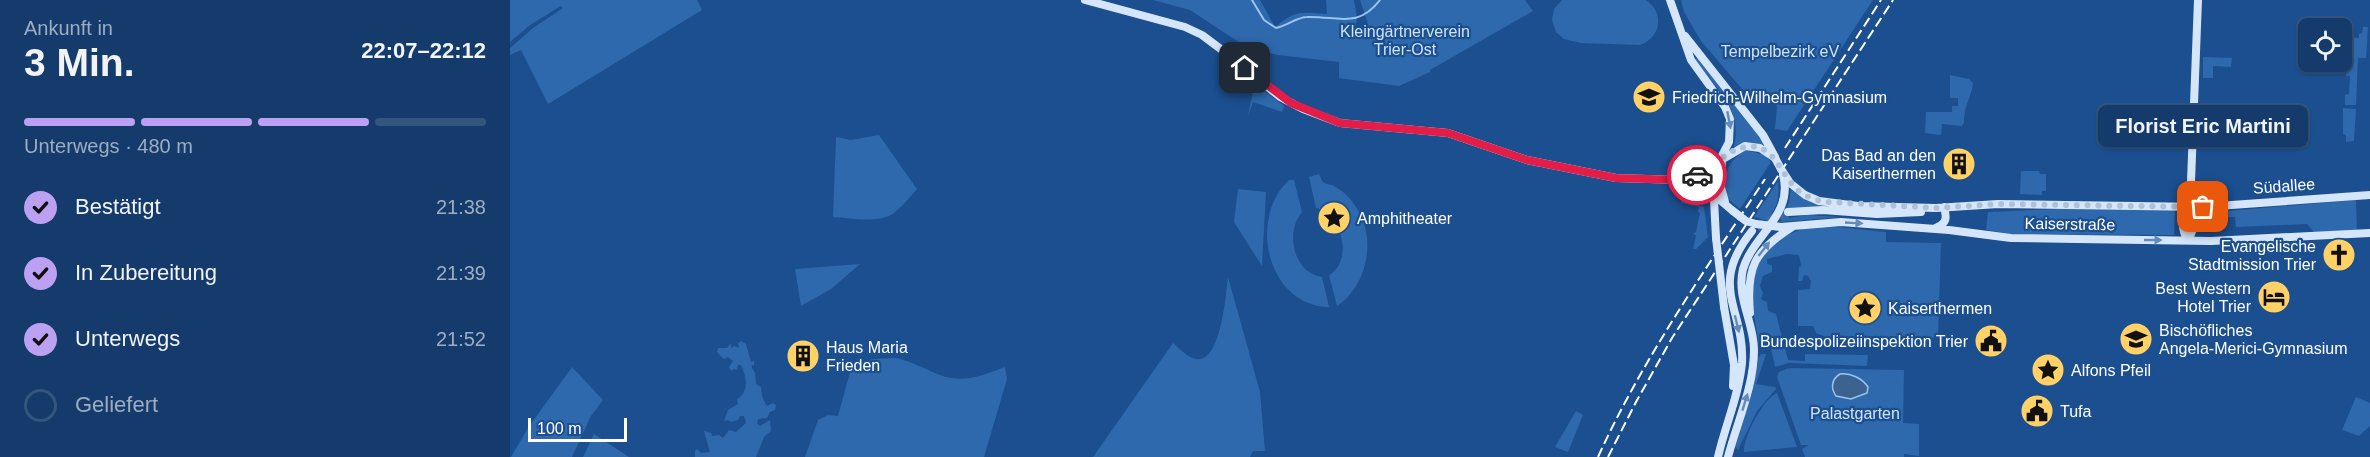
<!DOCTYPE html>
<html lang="de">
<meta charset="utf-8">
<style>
body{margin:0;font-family:Helvetica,sans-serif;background:#1d4271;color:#f1f3f6;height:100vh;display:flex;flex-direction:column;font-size:22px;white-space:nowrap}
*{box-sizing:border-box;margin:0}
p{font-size:20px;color:#9dadc1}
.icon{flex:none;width:33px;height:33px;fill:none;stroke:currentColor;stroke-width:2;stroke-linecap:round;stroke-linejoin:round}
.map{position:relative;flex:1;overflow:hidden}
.details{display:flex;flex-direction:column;background:#143b6b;width:510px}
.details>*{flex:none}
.buttons{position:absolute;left:1788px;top:18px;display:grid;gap:12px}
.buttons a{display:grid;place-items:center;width:54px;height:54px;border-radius:9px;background:#143b6b;box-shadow:0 2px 4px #0004,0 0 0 2px #33557e;font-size:30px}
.scale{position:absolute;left:18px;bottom:15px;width:99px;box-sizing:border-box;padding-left:6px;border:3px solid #fff;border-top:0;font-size:16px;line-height:21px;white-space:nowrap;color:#fff;-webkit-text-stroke:4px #1b4f8f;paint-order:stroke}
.pin{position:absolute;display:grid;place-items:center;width:51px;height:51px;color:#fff;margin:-26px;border-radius:12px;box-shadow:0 3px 9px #0006}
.courier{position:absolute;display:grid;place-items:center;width:60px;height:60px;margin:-30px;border:4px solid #e11d48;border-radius:50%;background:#fff;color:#222;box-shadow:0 2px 8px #0007}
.bubble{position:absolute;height:42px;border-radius:9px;background:#143b6b;box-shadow:0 2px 4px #0004,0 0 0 2px #33557e;font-size:20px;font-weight:800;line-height:42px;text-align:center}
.overview em{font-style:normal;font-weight:800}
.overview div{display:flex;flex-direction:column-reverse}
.overview{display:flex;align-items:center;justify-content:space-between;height:102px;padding:0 24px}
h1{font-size:39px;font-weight:800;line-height:45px}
.bar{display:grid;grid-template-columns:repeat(4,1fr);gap:9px 6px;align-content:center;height:72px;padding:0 24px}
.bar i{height:8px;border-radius:4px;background:#33557e}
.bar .on{background:#bca0f2}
.bar p{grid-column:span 4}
ol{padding:0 24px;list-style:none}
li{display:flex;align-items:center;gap:18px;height:66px}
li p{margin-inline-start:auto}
li .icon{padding:6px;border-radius:50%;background:#bca0f2;color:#111;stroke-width:4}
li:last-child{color:#9dadc1}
li i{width:33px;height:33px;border:3px solid #33557e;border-radius:50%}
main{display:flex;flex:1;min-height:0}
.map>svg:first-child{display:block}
.green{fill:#2e69ad}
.water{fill:#3c6290;stroke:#9cc4f0;stroke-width:1.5}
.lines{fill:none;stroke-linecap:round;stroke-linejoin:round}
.stream{stroke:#9cc4f0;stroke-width:2}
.secondary-tunnel{stroke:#3d69a0;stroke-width:8;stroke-dasharray:8 4;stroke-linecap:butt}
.secondary{stroke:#d6e6fa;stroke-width:8}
.rail{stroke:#fff;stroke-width:2;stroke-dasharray:10 4.5;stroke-linecap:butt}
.secondary-bridge{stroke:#d6e6fa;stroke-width:8}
.oneway{fill:#668bba}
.done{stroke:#afc1d8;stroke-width:6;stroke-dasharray:0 10.8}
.route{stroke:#e11d48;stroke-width:8}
.labels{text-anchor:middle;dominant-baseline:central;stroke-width:4.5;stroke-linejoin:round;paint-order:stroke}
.park-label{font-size:16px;fill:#cfe3fa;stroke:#1b4f8f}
.poi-label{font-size:16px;fill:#fff;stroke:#1b4f8f;text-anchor:start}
.street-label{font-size:16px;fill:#fff;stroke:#1b4f8f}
</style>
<main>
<section class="details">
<div class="overview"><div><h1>3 Min.</h1><p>Ankunft in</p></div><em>22:07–22:12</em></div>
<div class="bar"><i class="on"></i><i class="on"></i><i class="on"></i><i></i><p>Unterwegs · 480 m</p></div>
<ol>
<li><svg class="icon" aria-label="check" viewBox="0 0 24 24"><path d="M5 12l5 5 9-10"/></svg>Bestätigt<p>21:38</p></li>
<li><svg class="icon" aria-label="check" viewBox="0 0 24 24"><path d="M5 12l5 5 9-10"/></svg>In Zubereitung<p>21:39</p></li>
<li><svg class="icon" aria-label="check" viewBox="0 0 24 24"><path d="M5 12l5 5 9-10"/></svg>Unterwegs<p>21:52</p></li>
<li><i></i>Geliefert</li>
</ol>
</section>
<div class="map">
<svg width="1860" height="457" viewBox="0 0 1860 457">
<rect width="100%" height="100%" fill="#1b4f8f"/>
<path class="green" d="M0,0H187L192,10L38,104L11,50L0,55V48L23,28L53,8L51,6L20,25L0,42Z
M643,0H750L765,27C785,10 791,12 817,14L816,0H844L847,18L845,30H852L858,24L850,0H1015L1023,11L920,70V72L889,86L829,78V62L768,55L738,48L680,10Z
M1052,0H1136C1155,13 1151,37 1130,45L1071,43L1054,39L1046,32L1042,20L1044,9Z
M1171,0H1363L1277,131L1265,129L1267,106L1232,89L1191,41L1174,12Z
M1853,27H1858L1856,58H1848L1846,105H1835V95L1839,94L1840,76H1836V66H1833V48L1838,46L1834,45V37L1849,38V34L1852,33Z
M1693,57L1722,58L1721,67L1703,66V78H1693Z
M1188,58L1243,124L1255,145L1238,142L1224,147C1233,107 1205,89 1185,59Z
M1440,75L1459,79L1463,83C1461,99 1454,105 1454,123L1452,126L1432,124L1431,135L1415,133L1416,112H1442V106H1448V98H1440Z
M744,86L749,87L774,106L772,112L743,102L738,116Z
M1833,108L1846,109L1844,141L1836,142V135L1833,134Z
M369,135L407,189C400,197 392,207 384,213C368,224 341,218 323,217L326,137L341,140Z
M1236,150L1255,155L1261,162L1230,209L1217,198C1212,177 1217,161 1236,150Z
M1511,171H1529L1530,174H1536V191H1532V195L1510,194Z
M809,174C811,177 811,180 813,182C815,184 819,184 822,185C830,189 838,195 843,203C868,233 859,285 827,306L819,275C844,261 832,214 806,208L799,177Z
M779,180H784L792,212C775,232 783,273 812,277L819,307C758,306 737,219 779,180Z
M1268,181C1270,197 1268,209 1255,220L1244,217Z
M728,189L756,192L752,266L724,222Z
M1281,189L1302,203L1327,208L1294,207L1277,210L1279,218L1297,215L1330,217L1270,222L1279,202Z
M1173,191L1189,194L1190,206L1194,207L1198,237L1186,249H1183L1186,235L1183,234L1186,232L1190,213L1188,212L1189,207L1171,203Z
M1846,200L1847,232H1804L1797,224L1726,227L1725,217L1697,218L1694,213Z
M1548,209L1665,210L1664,235L1501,234L1476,230L1478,212Z
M1318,226L1376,232V242L1431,243L1428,338L1351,336L1348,348L1315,347L1316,337L1306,333L1303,326H1288V290L1300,289L1301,281L1298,276L1294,275L1292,281H1288L1289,267L1291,266L1289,255L1277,254L1257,259V264L1262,265V272L1253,276L1250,286L1253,293L1251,299L1257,302L1258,311L1266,314L1278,360L1295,361V354L1358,355L1357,366L1279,363L1265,367L1261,348L1249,344C1246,325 1241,306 1242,288C1244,261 1264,237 1290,230C1298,227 1308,227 1318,226Z
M350,264L321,289L291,306L285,269Z
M718,277L750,392L755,451H743L740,457H583L663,343C669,348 678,358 686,359C711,364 716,294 718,277Z
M231,341L236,344L241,362L244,361V365L241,366L245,373L246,384L251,387C252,396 252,398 257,406L263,403L266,405L265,410L260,412L257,418L248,419L247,423L250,426L260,420L261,431L254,437L246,457H185V451L187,449L191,453L200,452L194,431L201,433L202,436L209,435L213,438L219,430L226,432L236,423L234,416H230L228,420L221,422L218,420L214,421L218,410L228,404L227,399C240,391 236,376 231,365H228L227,370L224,369L221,371L219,367L223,361L218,357L214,359L207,352L208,348H217L221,343V348L224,346L229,348L228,343Z
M1251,354H1256L1246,384L1265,387L1266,389L1247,411L1228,450L1225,446L1242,393L1249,357Z
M385,358C401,361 415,369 430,375C453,384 474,375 495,367L497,379L474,457H295L308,420L318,415L328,416L342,365L363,359Z
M62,367L93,400L81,416L62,457H1L18,428Z
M1279,368L1280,370V368L1394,370L1393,423L1409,424V456L1394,454V457H1295L1292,449L1299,445H1291L1267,377L1269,372Z
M1267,393L1287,447L1234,452C1233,437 1253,399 1267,393Z
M1846,397L1860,403V426L1849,436L1832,430Z
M1066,411L1073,415L1058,452L1045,447Z
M84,434L119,457H73Z"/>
<path class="water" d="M1330,374C1341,373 1352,378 1358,387L1357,393L1341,399L1326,396C1320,387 1322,379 1330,374Z"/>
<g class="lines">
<path class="stream" d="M742,0L754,20L766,28C777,26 787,17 797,17C828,16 848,29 870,0"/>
<path class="secondary-tunnel" d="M1247,228L1262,218L1278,212"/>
<path class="secondary" d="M575,0L675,27L692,35L712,50L770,97L793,109L830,123L938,133L1017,160L1106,178L1170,180L1182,177L1235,146L1250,148L1265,158
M1160,0L1181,60L1215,107L1220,119L1219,142L1205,169L1203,181L1206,238
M1175,36L1253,135L1265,157
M1212,159L1211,187L1215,202
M1271,169L1280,183L1295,195L1309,201L1348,206L1426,208L1488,204L1693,207L1860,195
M1170,180L1197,189L1223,211
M1278,212L1313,210L1367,214L1411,212
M1246,224L1271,227L1331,222L1439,230L1501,238L1567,239L1701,241L1860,233
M1426,228C1437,223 1437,218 1434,207
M1678,240C1685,229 1686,219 1680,207L1688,0
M1678,240C1670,228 1672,219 1680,207
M1214,307L1224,365L1223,386
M1240,313C1236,268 1244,251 1282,227
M1208,457C1215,426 1229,395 1232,363C1235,308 1197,287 1242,231
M1218,457C1227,422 1244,387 1244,350C1244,322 1226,298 1233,269C1243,235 1284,215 1273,175"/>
<path class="rail" d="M1275,148L1371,0
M1088,457C1133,358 1196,269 1255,179
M1098,457L1126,402L1162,338L1383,0"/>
<path class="secondary-bridge" d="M1265,158L1271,169
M1223,211L1236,221L1246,224
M1206,238L1214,307"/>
</g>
<defs><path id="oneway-solid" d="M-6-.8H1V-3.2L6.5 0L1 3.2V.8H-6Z" transform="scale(1.5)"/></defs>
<g class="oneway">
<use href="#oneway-solid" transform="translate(1219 120) rotate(79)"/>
<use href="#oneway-solid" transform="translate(1344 223) rotate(3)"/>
<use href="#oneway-solid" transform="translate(1643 240)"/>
<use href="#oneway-solid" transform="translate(1254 249) rotate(-52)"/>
<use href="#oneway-solid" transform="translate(1227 324) rotate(76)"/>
<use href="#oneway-solid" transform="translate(1235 402) rotate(-73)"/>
</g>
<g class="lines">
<path class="done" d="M1187,175C1203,167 1217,150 1235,147C1264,141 1271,177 1289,191C1298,198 1308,201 1319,202L1426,208L1488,204L1693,207"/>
<path class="route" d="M735,68L781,103L830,123L938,133L1017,160L1106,178L1170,180L1187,175"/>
</g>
<defs>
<g id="school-disc" transform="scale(1.725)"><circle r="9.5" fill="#ffd166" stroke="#1b4f8f"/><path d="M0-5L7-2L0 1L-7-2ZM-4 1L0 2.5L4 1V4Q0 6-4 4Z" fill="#111"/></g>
<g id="building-disc" transform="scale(1.725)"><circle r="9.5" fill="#ffd166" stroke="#1b4f8f"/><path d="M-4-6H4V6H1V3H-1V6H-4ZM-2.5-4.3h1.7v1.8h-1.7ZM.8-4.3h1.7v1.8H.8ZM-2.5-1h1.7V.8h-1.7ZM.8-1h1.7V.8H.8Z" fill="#111"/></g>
<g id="sight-disc" transform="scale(1.725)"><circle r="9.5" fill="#ffd166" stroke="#1b4f8f"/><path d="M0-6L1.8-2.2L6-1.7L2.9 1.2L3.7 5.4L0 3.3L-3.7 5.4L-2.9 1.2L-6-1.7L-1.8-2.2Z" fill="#111"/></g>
<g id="church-disc" transform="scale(1.725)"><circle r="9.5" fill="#ffd166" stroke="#1b4f8f"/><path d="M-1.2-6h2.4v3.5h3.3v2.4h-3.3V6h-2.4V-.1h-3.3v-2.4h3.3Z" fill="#111"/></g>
<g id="hotel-disc" transform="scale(1.725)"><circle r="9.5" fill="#ffd166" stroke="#1b4f8f"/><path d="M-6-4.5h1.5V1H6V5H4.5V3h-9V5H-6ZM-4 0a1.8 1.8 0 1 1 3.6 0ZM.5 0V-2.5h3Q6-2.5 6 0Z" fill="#111"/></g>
<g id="civic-disc" transform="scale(1.725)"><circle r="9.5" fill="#ffd166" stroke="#1b4f8f"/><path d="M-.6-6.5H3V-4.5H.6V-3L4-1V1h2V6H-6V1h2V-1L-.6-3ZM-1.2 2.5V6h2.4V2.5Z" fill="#111"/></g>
</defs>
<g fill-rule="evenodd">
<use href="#school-disc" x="1139" y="97"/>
<use href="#building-disc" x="1449" y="164"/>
<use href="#sight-disc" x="824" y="218"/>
<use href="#church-disc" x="1829" y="255"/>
<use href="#hotel-disc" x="1764" y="297"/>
<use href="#sight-disc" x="1355" y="308"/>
<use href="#school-disc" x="1626" y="339"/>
<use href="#civic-disc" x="1481" y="341"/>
<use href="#building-disc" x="293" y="356"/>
<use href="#sight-disc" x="1538" y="370"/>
<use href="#civic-disc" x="1527" y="411"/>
</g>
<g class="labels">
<g class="park-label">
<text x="895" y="31">Kleingärtnerverein<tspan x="895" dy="18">Trier-Ost</tspan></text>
<text x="1270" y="51">Tempelbezirk eV</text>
<text x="1345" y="413">Palastgarten</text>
</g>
<g class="poi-label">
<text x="1162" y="97">Friedrich-Wilhelm-Gymnasium</text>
<text x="1426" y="155" text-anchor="end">Das Bad an den<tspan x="1426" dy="18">Kaiserthermen</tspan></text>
<text x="847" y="218">Amphitheater</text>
<text x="1806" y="246" text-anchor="end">Evangelische<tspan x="1806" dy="18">Stadtmission Trier</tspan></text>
<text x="1741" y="288" text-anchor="end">Best Western<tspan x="1741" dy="18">Hotel Trier</tspan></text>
<text x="1378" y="308">Kaiserthermen</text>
<text x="1649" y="330">Bischöfliches<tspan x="1649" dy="18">Angela-Merici-Gymnasium</tspan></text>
<text x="1458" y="341" text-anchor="end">Bundespolizeiinspektion Trier</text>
<text x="316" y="347">Haus Maria<tspan x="316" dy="18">Frieden</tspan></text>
<text x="1561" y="370">Alfons Pfeil</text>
<text x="1550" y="411">Tufa</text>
</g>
<g class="street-label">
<text transform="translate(1774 186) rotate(-4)">Südallee</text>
<text transform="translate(1560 224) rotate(1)">Kaiserstraße</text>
</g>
</g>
</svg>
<div class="buttons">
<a><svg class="icon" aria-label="locate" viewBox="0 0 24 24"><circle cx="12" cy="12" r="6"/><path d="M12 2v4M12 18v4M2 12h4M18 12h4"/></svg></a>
</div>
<div class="scale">100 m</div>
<div class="pin" style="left:1693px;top:207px;background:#ea580c"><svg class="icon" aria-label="bag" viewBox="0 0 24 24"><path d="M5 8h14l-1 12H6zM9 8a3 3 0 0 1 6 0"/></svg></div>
<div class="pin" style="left:735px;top:68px;background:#1f2937"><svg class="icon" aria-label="home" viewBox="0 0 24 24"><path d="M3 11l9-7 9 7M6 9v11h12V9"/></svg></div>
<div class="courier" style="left:1187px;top:175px"><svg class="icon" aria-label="car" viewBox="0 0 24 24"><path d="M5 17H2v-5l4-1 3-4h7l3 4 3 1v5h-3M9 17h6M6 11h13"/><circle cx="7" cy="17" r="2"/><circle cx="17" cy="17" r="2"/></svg></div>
<div class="bubble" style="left:1588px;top:105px;width:210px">Florist Eric Martini</div>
</div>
</main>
